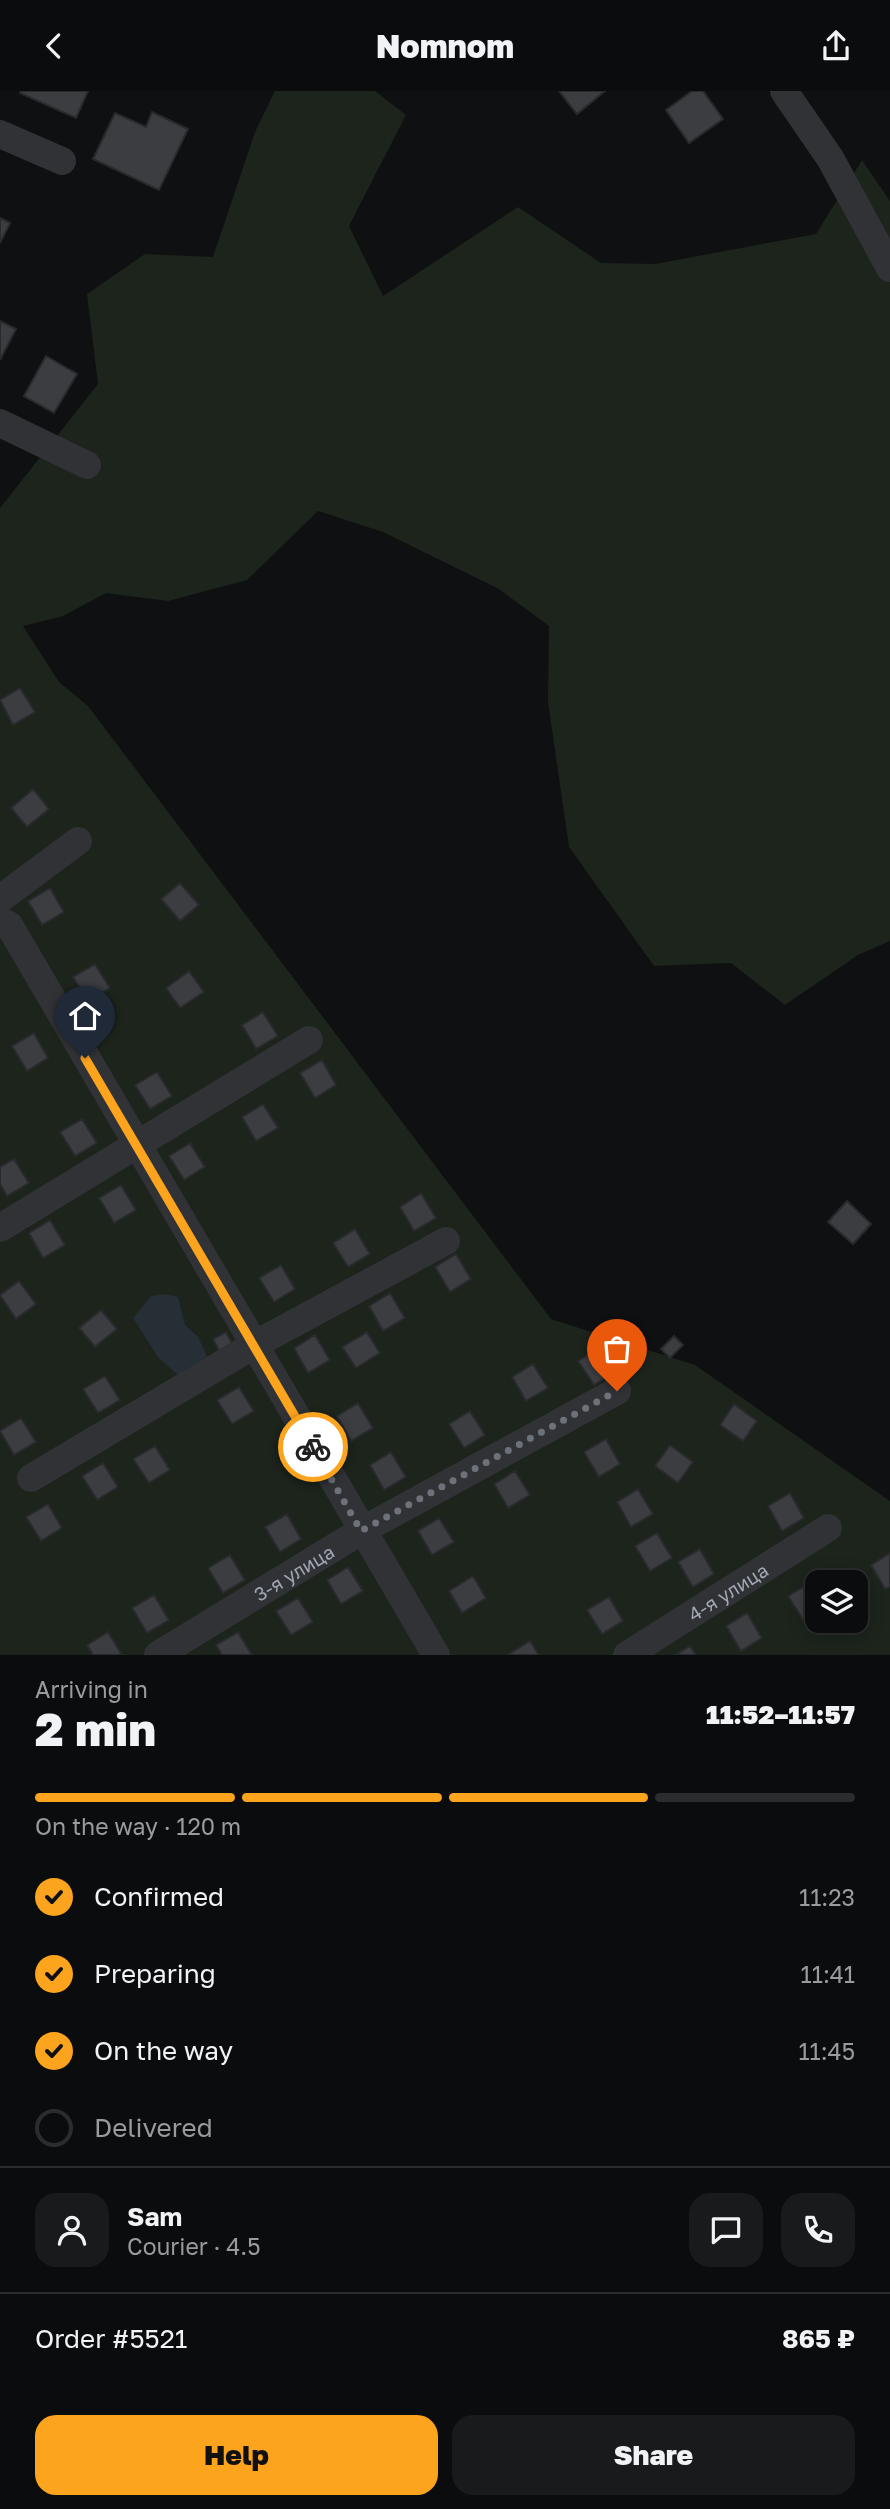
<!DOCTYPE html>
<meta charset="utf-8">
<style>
body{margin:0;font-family:"Golos Text",sans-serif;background:#191a1b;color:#f1f3f6;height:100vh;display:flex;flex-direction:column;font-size:26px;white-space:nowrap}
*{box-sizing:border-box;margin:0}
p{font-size:23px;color:#9a9b9d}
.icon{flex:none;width:38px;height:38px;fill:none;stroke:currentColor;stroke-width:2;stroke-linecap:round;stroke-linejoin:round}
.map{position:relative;height:1564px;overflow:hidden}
.sheet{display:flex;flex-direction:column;background:#0b0c0d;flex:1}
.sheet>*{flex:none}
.fabs{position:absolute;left:805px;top:1479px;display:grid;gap:14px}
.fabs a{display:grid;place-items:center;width:63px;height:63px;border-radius:14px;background:#0b0c0d;box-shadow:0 4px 18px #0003,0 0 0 2px #2b2c2e;font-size:35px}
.pin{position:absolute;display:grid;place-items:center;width:60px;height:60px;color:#fff;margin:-72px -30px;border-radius:50% 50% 50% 0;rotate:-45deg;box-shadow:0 0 7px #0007}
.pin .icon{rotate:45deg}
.courier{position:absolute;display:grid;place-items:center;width:70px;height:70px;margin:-35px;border:5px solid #fca41d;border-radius:50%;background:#fff;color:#222;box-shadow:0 2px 9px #0007}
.headline em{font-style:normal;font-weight:800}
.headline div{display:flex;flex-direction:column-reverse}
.headline{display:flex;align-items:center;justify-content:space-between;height:119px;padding:0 35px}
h1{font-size:46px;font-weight:800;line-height:52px}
.bar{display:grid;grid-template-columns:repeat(4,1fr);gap:10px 7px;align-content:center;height:84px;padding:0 35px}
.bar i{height:9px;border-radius:5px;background:#2b2c2e}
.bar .on{background:#fca41d}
.bar p{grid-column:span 4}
.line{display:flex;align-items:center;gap:18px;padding:0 35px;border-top:2px solid #2b2c2e}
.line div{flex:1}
.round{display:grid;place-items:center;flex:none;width:74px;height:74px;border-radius:21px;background:#191a1b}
ol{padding:0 35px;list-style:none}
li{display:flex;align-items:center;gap:21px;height:77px}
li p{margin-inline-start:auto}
li .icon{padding:7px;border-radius:50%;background:#fca41d;color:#111;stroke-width:4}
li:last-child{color:#9a9b9d}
li i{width:38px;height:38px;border:4px solid #2b2c2e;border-radius:50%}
.button{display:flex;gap:14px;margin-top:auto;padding:14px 35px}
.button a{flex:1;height:80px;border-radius:21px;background:#fca41d;color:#111;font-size:28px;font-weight:800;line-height:80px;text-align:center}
.button a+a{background:#191a1b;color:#f1f3f6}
header{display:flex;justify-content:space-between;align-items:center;height:91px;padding:0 35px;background:#0b0c0d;font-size:32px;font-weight:800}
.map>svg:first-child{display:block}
.green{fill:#1c241c;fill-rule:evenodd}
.water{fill:#262f35}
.building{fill:#3b3d41;stroke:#292a2d;stroke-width:2}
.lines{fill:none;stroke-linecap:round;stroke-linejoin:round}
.minor{stroke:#303236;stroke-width:28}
.done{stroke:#6d727a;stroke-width:7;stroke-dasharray:0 12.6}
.route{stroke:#fca41d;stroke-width:9}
.labels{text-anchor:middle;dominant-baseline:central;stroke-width:6;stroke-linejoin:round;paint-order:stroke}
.street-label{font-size:19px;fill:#a0a7b3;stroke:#0b0b0c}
</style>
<header><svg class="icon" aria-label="back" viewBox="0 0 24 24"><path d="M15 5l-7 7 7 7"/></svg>Nomnom<svg class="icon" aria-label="share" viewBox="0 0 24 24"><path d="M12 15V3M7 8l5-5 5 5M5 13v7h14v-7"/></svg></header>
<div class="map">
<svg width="890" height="1564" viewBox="0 0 890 1564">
<rect width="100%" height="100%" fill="#0f1011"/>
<path class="green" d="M275,0H375L406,24L349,135L383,205L518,116L601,172L655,173L816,143L862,69L890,110V850L858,864L785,914L731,872L654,875L569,756L548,611L549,535L499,498L383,441L318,420L247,489L168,510L106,502L63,525L23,535L59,591L88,615L551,1228L695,1274L890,1410V1564H0V417L98,293L87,203L145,163L213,166L255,41ZM817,1491H856V1530H817Z"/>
<path class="water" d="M166,1203L178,1206L185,1234L198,1246L207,1265L179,1285L158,1266L133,1227L151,1205Z"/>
<path class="building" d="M21,0H88L76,27L20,2Z
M559,0H605L577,23Z
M692,0H703L723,28L689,52L666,19Z
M152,21L188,38L159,99L93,68L115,22L146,36Z
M0,127L10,132L0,152Z
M0,230L16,238L0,269Z
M46,265L77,283L54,322L24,305Z
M20,597L35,621L13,634L0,609Z
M33,698L49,718L27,736L11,717Z
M180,792L199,814L180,830L161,808Z
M50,797L64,821L42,834L28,810Z
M95,873L110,897L88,910L73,886Z
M189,880L204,901L180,917L166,897Z
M263,921L278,945L256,958L242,934Z
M34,942L48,967L27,980L12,955Z
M322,969L336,994L315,1007L300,982Z
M157,981L172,1005L150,1018L135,994Z
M263,1013L278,1037L256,1050L242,1026Z
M82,1028L97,1052L75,1065L60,1041Z
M190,1052L205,1076L184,1089L169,1065Z
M14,1068L29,1092L7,1105L0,1093V1076Z
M121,1094L136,1119L114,1132L99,1107Z
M421,1102L436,1127L414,1140L400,1116Z
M847,1110L871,1133L853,1153L828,1131Z
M50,1129L65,1154L43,1167L29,1142Z
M355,1138L370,1163L348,1176L333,1152Z
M456,1163L471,1188L450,1201L435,1176Z
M281,1174L295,1198L274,1211L259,1187Z
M19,1190L36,1213L16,1228L0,1204Z
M390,1202L405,1227L383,1240L369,1215Z
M101,1219L117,1238L95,1256L79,1237Z
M226,1241L232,1252L219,1260L213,1248Z
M367,1241L380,1262L356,1277L342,1256Z
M315,1244L330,1269L308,1282L294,1257Z
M674,1245L683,1254L670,1267L661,1258Z
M600,1257L615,1281L594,1294L578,1270Z
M533,1273L548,1297L526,1310L512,1286Z
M105,1285L120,1309L98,1322L83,1298Z
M239,1296L254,1320L232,1333L217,1309Z
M358,1312L373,1337L351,1350L337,1325Z
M734,1313L757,1330L743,1350L720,1334Z
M470,1320L485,1344L464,1357L449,1333Z
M21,1327L36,1351L14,1364L0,1340Z
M606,1348L620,1373L599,1386L584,1361Z
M670,1354L693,1371L678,1392L655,1375Z
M155,1355L170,1379L149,1392L133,1368Z
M391,1361L406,1386L384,1399L370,1374Z
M103,1372L118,1396L97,1409L82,1385Z
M515,1380L530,1404L508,1417L494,1393Z
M638,1398L653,1423L631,1436L617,1411Z
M790,1402L804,1427L782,1440L768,1415Z
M48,1413L62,1437L41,1450L26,1426Z
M287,1423L301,1448L280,1461L265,1436Z
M439,1427L454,1451L432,1464L418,1440Z
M657,1442L672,1467L650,1480L635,1455Z
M700,1458L714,1483L693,1496L678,1471Z
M890,1462V1496L885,1498L871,1474Z
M230,1464L245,1489L223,1502L208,1477Z
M348,1476L363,1500L341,1513L327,1489Z
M473,1485L486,1507L462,1522L449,1500Z
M810,1492L817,1504V1521L803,1529L788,1505Z
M154,1504L169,1529L147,1542L132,1517Z
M609,1506L623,1530L602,1543L587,1519Z
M298,1507L313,1531L291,1544L276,1520Z
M747,1522L762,1547L741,1560L726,1535Z
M108,1541L122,1564H93L87,1554Z
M238,1541L252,1564H222L216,1554Z
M530,1550L539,1564H509V1563Z
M690,1555L696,1564H675Z"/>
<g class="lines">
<g class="minor">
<path d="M784,0L830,67L890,177"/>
<path d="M0,43L62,70"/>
<path d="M0,332L87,374"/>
<path d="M0,808L78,750"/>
<path d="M0,830L9,834L436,1564"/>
<path d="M0,1137L309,949"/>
<path d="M31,1387L254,1254L446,1150"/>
<path id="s1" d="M158,1564L361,1440L617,1300"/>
<path id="s2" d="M627,1564L828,1437"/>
</g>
</g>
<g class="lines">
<path class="done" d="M313,1356L361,1440L617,1300"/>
<path class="route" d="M85,967L313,1356"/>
</g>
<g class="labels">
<g class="street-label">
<text stroke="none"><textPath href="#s1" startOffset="159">3-я улица</textPath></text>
<text stroke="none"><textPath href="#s2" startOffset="119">4-я улица</textPath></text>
</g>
</g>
</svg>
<div class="fabs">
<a><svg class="icon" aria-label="layers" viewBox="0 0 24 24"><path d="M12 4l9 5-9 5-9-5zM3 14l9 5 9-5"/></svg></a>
</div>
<div class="pin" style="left:617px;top:1300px;background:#ea580c"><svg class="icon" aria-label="bag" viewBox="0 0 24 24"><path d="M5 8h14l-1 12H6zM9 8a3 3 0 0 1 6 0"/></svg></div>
<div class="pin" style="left:85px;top:967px;background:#1f2937"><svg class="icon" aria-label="home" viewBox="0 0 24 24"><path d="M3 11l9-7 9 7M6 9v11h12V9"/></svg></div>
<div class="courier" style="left:313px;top:1356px"><svg class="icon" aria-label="bike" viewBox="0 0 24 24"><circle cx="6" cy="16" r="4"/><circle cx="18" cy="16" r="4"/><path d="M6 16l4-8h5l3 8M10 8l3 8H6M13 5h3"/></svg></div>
</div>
<section class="sheet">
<div class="headline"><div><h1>2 min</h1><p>Arriving in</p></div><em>11:52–11:57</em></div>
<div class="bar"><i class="on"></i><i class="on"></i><i class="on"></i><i></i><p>On the way · 120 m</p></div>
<ol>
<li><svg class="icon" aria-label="check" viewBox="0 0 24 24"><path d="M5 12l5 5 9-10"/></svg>Confirmed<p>11:23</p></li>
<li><svg class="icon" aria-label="check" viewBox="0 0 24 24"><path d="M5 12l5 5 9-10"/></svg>Preparing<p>11:41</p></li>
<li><svg class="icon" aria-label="check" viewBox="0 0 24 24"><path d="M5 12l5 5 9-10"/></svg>On the way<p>11:45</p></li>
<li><i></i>Delivered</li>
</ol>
<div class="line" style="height:126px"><a class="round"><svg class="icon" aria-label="person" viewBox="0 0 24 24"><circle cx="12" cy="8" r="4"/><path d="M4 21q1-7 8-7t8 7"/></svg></a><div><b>Sam</b><p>Courier · 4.5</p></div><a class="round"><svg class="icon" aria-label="chat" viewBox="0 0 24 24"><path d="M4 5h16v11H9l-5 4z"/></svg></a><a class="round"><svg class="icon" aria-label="phone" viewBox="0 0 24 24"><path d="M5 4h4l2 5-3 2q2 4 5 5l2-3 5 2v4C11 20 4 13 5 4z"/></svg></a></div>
<div class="line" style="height:91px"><div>Order #5521</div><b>865 ₽</b></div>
<div class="button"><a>Help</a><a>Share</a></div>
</section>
